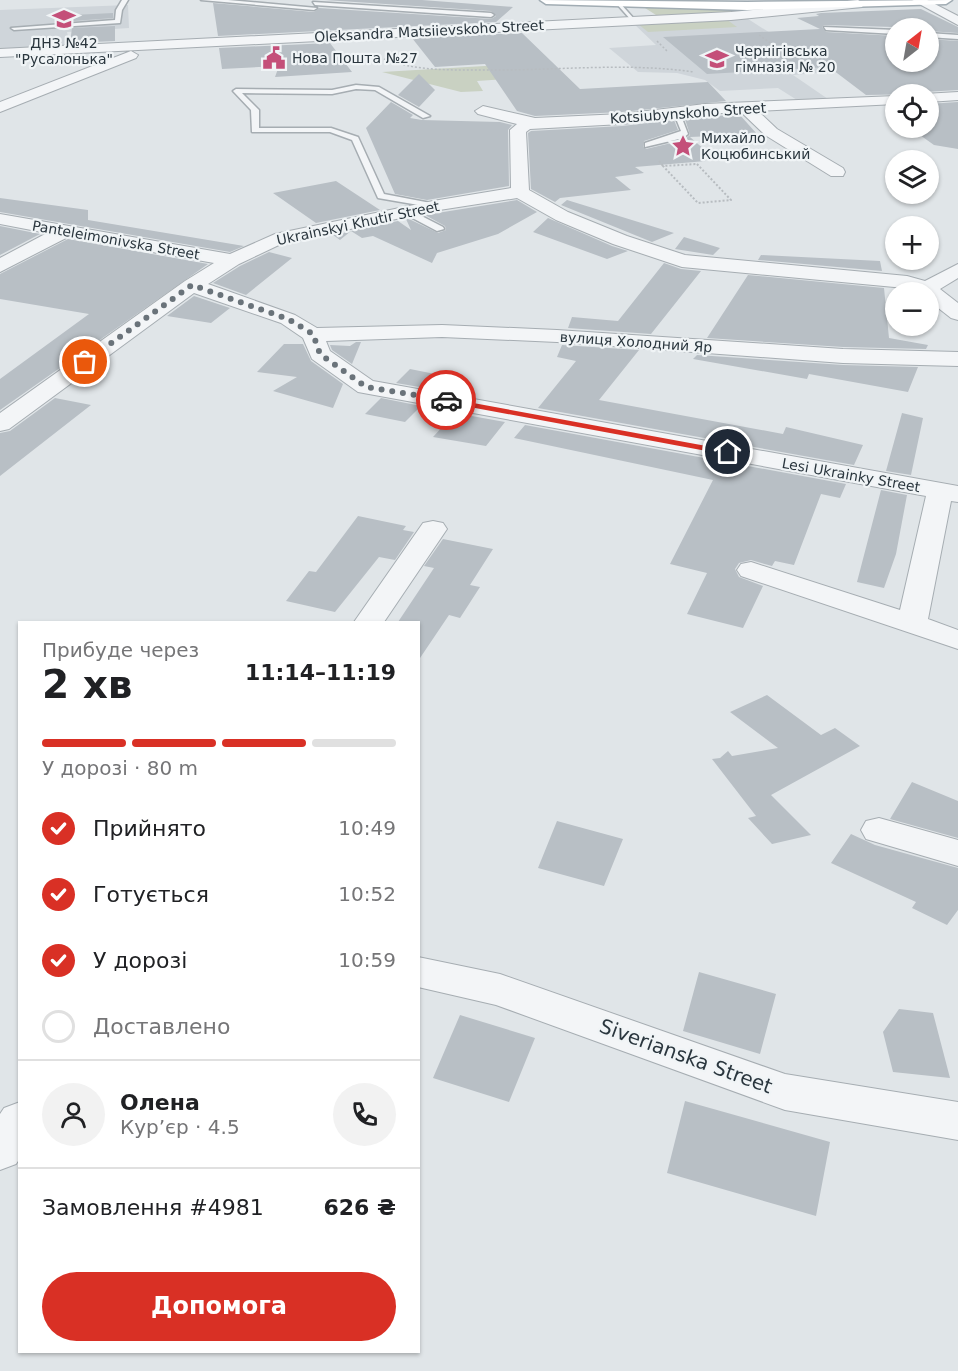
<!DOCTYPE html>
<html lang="uk">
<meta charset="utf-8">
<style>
body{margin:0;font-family:"DejaVu Sans",sans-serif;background:#f2f2f2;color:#202124;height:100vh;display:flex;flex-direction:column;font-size:22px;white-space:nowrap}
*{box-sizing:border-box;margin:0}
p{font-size:20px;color:#757577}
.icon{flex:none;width:33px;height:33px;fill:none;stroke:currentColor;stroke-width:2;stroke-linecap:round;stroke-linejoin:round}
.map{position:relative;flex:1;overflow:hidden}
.details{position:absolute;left:18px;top:621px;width:402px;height:732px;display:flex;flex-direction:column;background:#fff;border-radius:0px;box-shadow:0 2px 4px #0004}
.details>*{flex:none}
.needle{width:39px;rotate:31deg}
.fabs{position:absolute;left:885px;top:18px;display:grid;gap:12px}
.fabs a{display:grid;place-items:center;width:54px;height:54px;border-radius:50%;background:#fff;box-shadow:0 2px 4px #0004;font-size:30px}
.pin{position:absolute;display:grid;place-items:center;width:51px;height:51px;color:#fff;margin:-26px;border:3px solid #fff;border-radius:50%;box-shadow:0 2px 6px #0007}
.courier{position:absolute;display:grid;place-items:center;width:60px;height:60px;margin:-30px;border:4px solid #d93025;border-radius:50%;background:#fff;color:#222;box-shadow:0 2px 8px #0007}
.summary em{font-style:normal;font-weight:800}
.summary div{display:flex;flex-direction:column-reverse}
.summary{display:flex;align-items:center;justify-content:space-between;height:102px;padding:0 24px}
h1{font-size:39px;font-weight:800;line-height:45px}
.bar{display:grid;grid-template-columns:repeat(4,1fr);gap:9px 6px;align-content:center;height:72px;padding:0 24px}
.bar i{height:8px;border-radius:4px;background:#e0e0e0}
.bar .selected{background:#d93025}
.bar p{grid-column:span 4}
.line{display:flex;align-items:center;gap:15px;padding:0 24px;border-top:2px solid #e0e0e0}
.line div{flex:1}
.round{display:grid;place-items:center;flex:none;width:63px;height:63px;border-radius:32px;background:#f2f2f2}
ol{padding:0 24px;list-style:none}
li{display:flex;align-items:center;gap:18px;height:66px}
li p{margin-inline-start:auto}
li .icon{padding:6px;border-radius:50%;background:#d93025;color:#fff;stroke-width:4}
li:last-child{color:#757577}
li i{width:33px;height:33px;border:3px solid #e0e0e0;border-radius:50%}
.primary-button{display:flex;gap:12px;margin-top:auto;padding:12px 24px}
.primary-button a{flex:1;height:69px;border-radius:36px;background:#d93025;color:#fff;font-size:24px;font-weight:800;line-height:69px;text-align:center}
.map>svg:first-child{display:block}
.built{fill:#cfd5da}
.green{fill:#c9d1c2}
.building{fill:#b8bfc5}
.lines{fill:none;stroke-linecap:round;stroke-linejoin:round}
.service-casing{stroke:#a6adb2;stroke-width:3}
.minor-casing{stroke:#a6adb2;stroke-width:2}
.primary-casing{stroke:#a1acb3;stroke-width:3}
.path-far1{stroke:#b7bcc0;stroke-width:1.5;stroke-dasharray:2 2;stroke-linecap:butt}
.path{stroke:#b7bcc0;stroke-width:2;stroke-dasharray:2 2;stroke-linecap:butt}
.service{fill:#f3f5f7;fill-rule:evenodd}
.minor{fill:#f3f5f7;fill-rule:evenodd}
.primary{fill:#fff;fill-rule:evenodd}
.route{fill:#d93025}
.done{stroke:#6a737a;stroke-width:6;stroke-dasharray:0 10.8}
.labels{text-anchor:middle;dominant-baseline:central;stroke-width:4.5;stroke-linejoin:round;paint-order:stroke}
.far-street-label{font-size:14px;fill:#2a363e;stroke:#f0f4f6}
.far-poi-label{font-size:14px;fill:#2a363e;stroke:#f0f4f6;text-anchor:start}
.near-street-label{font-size:20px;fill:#2a363e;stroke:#f0f4f6}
</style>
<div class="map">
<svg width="958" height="1371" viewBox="0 0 958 1371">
<rect width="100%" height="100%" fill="#e0e5e8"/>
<path class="built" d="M128,5L129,28L67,32L70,46L0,50V10Z
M745,17L831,72L793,75L828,99L797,100L778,88L720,91L705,80L677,73L638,72L609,48L656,45L632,22Z"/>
<path class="green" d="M645,8L809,9L656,15Z
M726,19L737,27L648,32L638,24Z
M536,63L551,76L477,81L483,91L461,92L382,72Z"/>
<path class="building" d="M325,0H422L513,7L496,22L218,36L213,3L314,12L319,8L491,19L496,16L491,11Z
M921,9L958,27V33L928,31V28L824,25L822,27L826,32L896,36V62H928V39L958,41V90L924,92L922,94L866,95L829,67L707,74L663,37L820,29L797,18L819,16L816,14L821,13Z
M113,13V18L73,21V15Z
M115,26V41L70,43L72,28Z
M522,33L580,89L708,82L726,101L622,112L535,116L517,111L485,64L435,67L412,38Z
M330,43L352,72L275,77L279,66L222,69L219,48Z
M419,74L435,90L419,107L398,95Z
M391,102L413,115L410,118L422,120L500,122L512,125L508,130L509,186L427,200L395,194L366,128Z
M958,102V149L934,145L910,128H928V104Z
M739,114L757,134L690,137L714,158H703L706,161L635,167L644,173L615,177L631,190L560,198L555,202L531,189L528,133L531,131L622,126L674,120L678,130L644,141L643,147L646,149L684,140L690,135L685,119Z
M336,181L380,210L316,223L273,193Z
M0,198L88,210V220L244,246L230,252L0,212Z
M517,200L537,212L498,234L437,253L432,263L373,236L362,238L351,231L340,240L333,235L398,221L411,230L406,219H409L438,233L446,230L445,226L425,215Z
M567,200L674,233L652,242L561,205Z
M548,218L612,246L628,251L607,259L533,232Z
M0,226L40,234L0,255Z
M684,237L720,248L713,255L675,249Z
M68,239L208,264L0,410V379L89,314L0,299V274Z
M269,252L292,258L246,295L213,283L240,266Z
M761,255L880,261L882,271L758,260Z
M664,263L681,269L701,271L651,334L568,328L572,317L618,321Z
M748,275L884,288L889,338L928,345L926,349L843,347L707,338Z
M194,296L230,308L211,323L167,316Z
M356,342H361L352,364L332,350L330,345L350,346Z
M284,344H303L311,361L343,384L333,408L273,391L297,377L257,372Z
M562,345L639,350L599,400L783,434L786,427L863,445L854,465L538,408L576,361L557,357Z
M697,355L843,365L918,367L908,392L809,374L807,379L693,359Z
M410,369L450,377L437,390L396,383Z
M55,398L91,405L0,476V433L10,431Z
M381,398L421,406L405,422L365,414Z
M455,413L505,422L486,446L433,437Z
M902,413L923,418L911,475L886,471Z
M525,425L846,484L840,498L821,494L794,565L775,561L772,566L751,560L739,563L735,569L739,577L763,586L743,628L687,614L707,573L670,564L713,480L514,438Z
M881,490L907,495L896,554L884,588L857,582Z
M358,516L406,526L403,530L414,532L395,560L379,557L335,612L286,601L309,571L316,572Z
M443,539L493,549L470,585L480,587L460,618L449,615L418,661V622H398L434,568L424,566Z
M767,695L821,735L835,728L860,746L771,795L811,835L772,844L748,818L756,816L712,759L720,758L728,751L732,756L778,748L730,712Z
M912,782L958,801V838L890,819Z
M557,821L623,839L604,886L538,868Z
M851,834L875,845L958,868V910L947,925L912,908L916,902L831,863Z
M699,972L776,994L760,1054L683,1031Z
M899,1009L933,1013L950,1078L893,1072L883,1032Z
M460,1015L535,1038L509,1102L433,1078Z
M685,1101L830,1142L816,1216L667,1173Z"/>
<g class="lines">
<g class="service-casing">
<path id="service" d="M122,0H128L122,10L120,23L14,30L11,28L115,20L116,10Z
M201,0H228L317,8L314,10Z
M313,2L491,13L494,15L491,17L315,5Z
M615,2H619L636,21H632Z
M824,27L896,30V34L826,30Z
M928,33L958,35V39L928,37Z
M356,85L379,87L430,116L423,118L375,90L356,89L332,94L242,93L259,110V128H331L358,137L384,194L436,204V208L378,198L352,140L330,132H252L251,110L233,91L236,89L332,90Z
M673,111L680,113L688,134L683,138L645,147V143L681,131Z
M406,208L443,227L444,229L437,231L403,213L402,211Z"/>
</g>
<g class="minor-casing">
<path id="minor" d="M858,0L864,4L862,7L731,20L0,57V49L731,12Z
M912,0H927L958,16V25Z
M131,51L138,55L136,58L0,112V102Z
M958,92V100L928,102V94H924Z
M896,96V104L758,111L777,129L843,168L845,172L843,176H831L765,135L741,112L705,114L622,124L530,129L526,132L529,190L568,212L627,236L685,255L907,276L925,281L958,264V278L940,289L958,303V320L951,318L928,300V292L905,288L682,267L613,244L556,220L517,198L433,211L281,244L239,264L208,284L295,315L317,328L442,325L557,330L843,349L958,352V366L843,363L557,342L442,337L326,341L330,351L373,381L958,486V502L951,501L928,619L958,630V649L741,576L737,570L741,564L751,562L900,610L926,496L358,392L312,359L303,338L281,323L194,293L9,429L0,431V413L185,281L214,263L68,237L0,272V258L47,233L0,224V214L230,254L275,234L433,201L511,188L510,130L517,124L478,114L475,111L483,106L535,118L622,114L705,104Z
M433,521L443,523L447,529L384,622H354L423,523Z
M879,818L958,840V866L866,839L861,830L866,821Z
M418,957L500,974L785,1074L958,1102V1140L785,1110L496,1005L418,987Z
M20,1102V1158L16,1164L0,1170V1114L4,1108Z"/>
</g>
<g class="primary-casing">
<path id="primary" d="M540,0L747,2L952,0L946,4L747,10L546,4Z"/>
</g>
<path class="path-far1" d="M759,35L783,52L778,56
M657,41L668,52
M384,59C415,71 450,70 484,70C553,71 625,62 694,72"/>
<path class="path" d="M659,161L663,166
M697,164L731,200L698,203L663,166Z"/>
<use href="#service" class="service"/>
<use href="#minor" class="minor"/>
<use href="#primary" class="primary"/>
</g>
<path class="route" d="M446,398L728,450L732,452L728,455L443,402Z"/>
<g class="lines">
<path class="done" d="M85,362L192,285L288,319L313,334L320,354L366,387L446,400"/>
</g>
<defs>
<g id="school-bare" transform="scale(1.8)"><path d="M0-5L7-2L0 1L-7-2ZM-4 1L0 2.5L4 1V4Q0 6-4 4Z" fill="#c44f79" stroke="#f0f4f6" stroke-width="2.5" paint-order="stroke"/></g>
<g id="civic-bare" transform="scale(1.8)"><path d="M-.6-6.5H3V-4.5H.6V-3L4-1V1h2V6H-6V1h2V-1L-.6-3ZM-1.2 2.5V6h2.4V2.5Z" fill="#c44f79" stroke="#f0f4f6" stroke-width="2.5" paint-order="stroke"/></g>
<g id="sight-bare" transform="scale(1.8)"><path d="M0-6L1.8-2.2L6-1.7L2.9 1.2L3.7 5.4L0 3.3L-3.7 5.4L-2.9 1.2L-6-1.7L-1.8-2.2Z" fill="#c44f79" stroke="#f0f4f6" stroke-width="2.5" paint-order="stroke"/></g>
</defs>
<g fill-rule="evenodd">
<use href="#school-bare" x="64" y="19"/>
<use href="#civic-bare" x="274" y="58"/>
<use href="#school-bare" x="717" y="59"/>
<use href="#sight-bare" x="683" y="146"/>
</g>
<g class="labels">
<g class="far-street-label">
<text transform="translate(429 31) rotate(-3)">Oleksandra Matsiievskoho Street</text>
<text transform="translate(688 113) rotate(-4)">Kotsiubynskoho Street</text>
<text transform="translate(358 223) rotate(-12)">Ukrainskyi Khutir Street</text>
<text transform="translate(116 240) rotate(10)">Panteleimonivska Street</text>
<text transform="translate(636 342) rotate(4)">вулиця Холодний Яр</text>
<text transform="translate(851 475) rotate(10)">Lesi Ukrainky Street</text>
</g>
<g class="far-poi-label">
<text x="64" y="43" text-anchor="middle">ДНЗ №42<tspan x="64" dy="16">"Русалонька"</tspan></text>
<text x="735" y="51">Чернігівська<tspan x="735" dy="16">гімназія № 20</tspan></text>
<text x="292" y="58">Нова Пошта №27</text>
<text x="701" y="138">Михайло<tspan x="701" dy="16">Коцюбинський</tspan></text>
</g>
<g class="near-street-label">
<text transform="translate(686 1056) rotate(20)">Siverianska Street</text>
</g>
</g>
</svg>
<div class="fabs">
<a><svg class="needle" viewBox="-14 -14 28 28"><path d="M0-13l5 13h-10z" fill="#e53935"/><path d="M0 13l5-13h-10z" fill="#757577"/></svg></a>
<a><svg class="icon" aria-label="locate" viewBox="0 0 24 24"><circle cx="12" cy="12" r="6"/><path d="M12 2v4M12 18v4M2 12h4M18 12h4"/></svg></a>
<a><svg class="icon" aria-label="layers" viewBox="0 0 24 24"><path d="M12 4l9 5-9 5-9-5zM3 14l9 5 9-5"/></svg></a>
<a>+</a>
<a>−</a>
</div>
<div class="pin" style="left:85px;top:362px;background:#ea580c"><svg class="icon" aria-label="bag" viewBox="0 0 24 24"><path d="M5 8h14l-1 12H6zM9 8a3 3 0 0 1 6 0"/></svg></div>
<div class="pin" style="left:728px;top:452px;background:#1f2937"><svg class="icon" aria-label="home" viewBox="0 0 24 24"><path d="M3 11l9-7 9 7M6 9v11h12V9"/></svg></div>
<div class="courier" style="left:446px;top:400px"><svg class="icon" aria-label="car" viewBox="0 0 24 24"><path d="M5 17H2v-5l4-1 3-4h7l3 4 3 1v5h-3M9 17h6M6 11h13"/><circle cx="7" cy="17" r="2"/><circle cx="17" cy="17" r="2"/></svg></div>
<section class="details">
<div class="summary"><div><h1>2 хв</h1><p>Прибуде через</p></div><em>11:14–11:19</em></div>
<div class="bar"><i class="selected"></i><i class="selected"></i><i class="selected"></i><i></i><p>У дорозі · 80 m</p></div>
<ol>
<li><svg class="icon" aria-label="check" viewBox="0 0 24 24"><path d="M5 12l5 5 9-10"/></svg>Прийнято<p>10:49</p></li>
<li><svg class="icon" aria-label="check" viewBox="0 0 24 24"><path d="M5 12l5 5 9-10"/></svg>Готується<p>10:52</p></li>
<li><svg class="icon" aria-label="check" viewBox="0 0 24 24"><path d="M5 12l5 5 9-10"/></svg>У дорозі<p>10:59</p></li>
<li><i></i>Доставлено</li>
</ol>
<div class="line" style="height:108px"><a class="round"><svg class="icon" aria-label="person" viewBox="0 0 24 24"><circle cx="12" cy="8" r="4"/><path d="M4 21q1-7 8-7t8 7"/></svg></a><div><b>Олена</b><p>Кур’єр · 4.5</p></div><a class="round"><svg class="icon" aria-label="phone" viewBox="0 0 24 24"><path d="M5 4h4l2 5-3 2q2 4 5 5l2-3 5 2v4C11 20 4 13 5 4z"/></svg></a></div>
<div class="line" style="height:78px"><div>Замовлення #4981</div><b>626 ₴</b></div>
<div class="primary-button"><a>Допомога</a></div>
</section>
</div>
